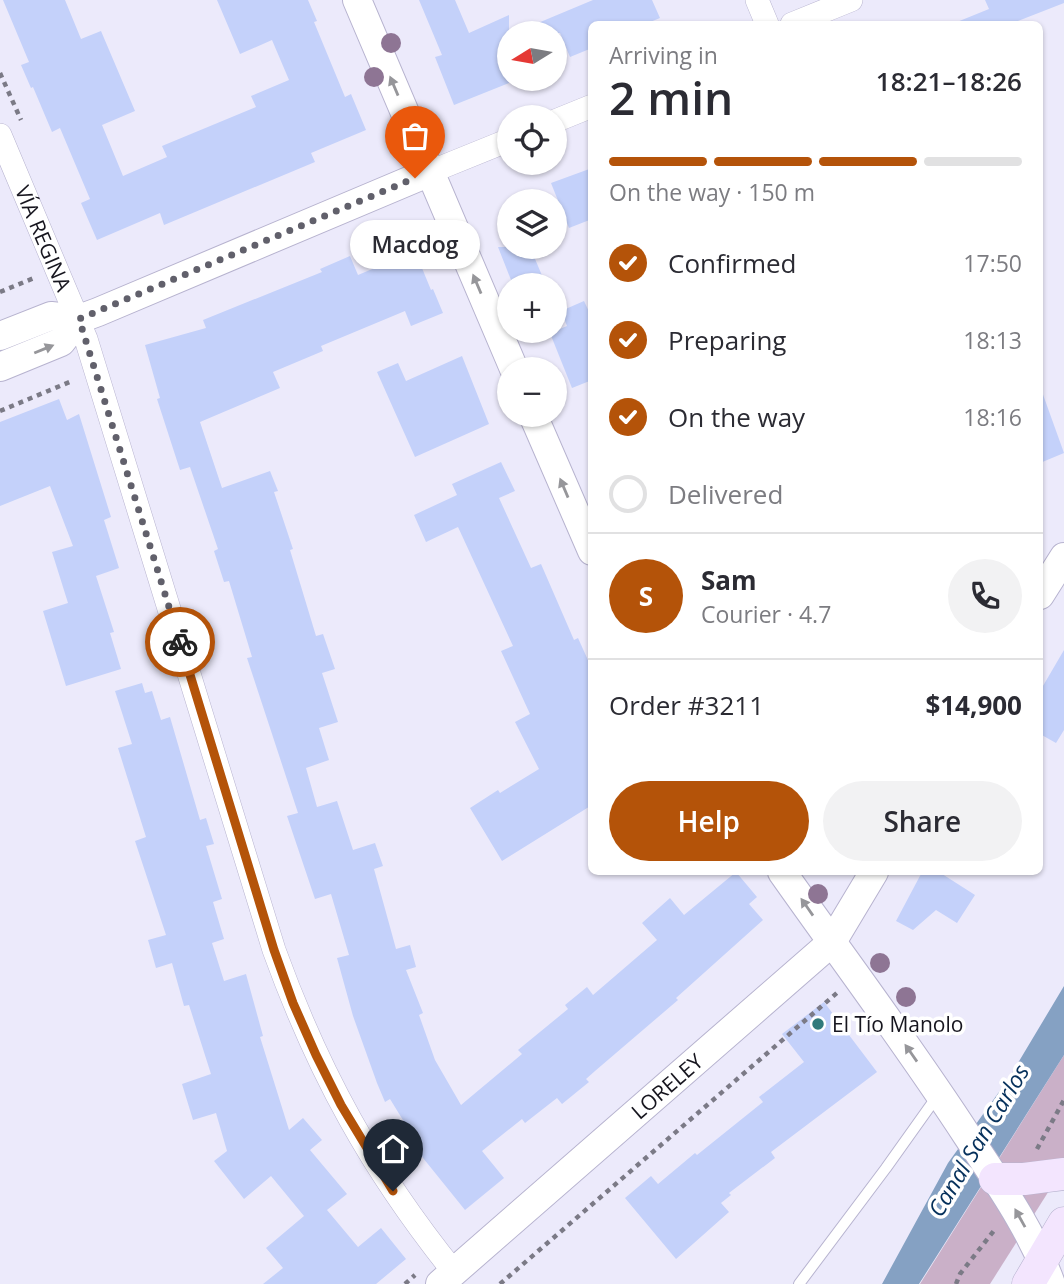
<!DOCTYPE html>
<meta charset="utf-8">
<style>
body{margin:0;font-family:"Open Sans",sans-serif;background:#f2f2f3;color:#2b2b33;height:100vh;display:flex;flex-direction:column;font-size:26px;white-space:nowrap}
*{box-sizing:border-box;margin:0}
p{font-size:23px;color:#7c7c81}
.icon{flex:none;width:38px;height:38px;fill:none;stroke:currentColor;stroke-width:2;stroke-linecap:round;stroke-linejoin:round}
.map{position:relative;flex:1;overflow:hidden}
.details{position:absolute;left:588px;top:21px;width:455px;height:854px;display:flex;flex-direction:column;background:#fff;border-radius:10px;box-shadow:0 2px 5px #0004}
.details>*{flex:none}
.needle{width:46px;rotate:259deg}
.controls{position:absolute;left:497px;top:21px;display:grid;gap:14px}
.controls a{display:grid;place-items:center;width:70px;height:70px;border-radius:50%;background:#fff;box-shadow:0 2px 5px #0004;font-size:35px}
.pin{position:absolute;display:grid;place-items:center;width:60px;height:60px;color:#fff;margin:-72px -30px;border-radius:50% 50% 50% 0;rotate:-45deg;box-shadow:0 0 7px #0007}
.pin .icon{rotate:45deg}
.courier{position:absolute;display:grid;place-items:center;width:70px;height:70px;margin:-35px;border:5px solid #b45309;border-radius:50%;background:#fff;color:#222;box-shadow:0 2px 9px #0007}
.bubble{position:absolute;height:49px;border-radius:24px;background:#fff;box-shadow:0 2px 5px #0004;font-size:23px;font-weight:600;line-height:49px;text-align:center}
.overview em{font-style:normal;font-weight:600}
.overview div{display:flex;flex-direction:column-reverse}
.overview{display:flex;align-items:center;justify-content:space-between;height:119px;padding:0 21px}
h1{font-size:46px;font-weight:600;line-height:52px}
.bar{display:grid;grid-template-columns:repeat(4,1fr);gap:10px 7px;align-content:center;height:84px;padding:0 21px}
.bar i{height:9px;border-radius:5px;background:#e1e1e2}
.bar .on{background:#b45309}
.bar p{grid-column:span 4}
.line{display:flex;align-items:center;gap:18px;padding:0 21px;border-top:2px solid #e1e1e2}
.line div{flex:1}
.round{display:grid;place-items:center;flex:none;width:74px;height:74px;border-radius:37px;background:#f2f2f3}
ol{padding:0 21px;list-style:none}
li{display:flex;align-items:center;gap:21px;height:77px}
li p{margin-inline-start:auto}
li .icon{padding:7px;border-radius:50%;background:#b45309;color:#fff;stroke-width:4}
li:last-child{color:#7c7c81}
li i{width:38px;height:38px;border:4px solid #e1e1e2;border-radius:50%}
.button{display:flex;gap:14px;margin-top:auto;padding:14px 21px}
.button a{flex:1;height:80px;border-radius:42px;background:#b45309;color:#fff;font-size:28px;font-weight:600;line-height:80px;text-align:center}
.button a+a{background:#f2f2f3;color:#2b2b33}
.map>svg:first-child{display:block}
.green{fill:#cab0c8}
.water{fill:#85a1c3}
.building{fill:#c4d1fa}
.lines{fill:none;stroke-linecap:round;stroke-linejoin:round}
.service-casing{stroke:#b7b3cf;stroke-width:12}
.minor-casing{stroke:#b7b3cf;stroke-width:24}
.tertiary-casing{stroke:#b7b3cf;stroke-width:30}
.secondary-casing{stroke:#b7b3cf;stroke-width:33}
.path{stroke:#7b7a86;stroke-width:4.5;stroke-dasharray:5 5;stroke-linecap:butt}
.service{stroke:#fff;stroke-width:10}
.minor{stroke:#fff;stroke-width:23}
.tertiary{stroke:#fff;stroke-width:28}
.secondary{stroke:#f3e5fe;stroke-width:32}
.tree{fill:#8e7594}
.oneway{fill:#96969a}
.done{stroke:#61606b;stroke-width:7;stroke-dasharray:0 12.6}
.route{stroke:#b45309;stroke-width:9}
.poi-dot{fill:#307a7b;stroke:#fff;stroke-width:2.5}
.labels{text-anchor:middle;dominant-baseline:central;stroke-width:7;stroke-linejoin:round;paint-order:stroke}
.street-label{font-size:21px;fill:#16151e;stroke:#fff}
.poi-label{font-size:21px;fill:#16151e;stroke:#fff;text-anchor:start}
.water-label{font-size:23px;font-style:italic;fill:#05305b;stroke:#fff}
</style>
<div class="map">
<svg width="1064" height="1284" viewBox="0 0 1064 1284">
<rect width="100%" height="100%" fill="#eceafb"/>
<path class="green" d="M1064,1055V1167L990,1284H920Z"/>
<path class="water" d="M1064,986V1055L919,1284H882L948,1163L1009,1078Z"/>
<path class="building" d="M3,0H65L81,39L101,31L135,111L102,125L123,176L167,157L162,146L256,107L251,96L289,80L272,40L240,54L217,0H308L317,21L314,22L345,97L351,94L366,130L311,153L315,162L164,225L160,213L97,240L81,203L90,199L60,128L52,132L33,87L31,88L21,65L29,62Z
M419,0H455L469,33L509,15V83L454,105L435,57L442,55Z
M593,0H652L660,18L645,24H592V48L570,57L560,33H514Z
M985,0H1064V3L1010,24H952L989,9Z
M592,168V219L569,228L551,183Z
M498,247H530L546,285H513Z
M415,251L431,290L433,289L443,313L411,326L405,311L321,346L323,351L273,372L280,388L200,422L222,488L270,471L278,491L274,492L293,549L290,550L316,636L323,634L335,669L322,673L338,722L319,728L329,760L306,768L317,807L337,801L353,850L375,843L383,866L374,869L390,927L396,949L410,945L416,967L406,970L423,1013L419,1015L435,1060L461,1105L522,1054L518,1050L568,1009L565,1005L587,987L593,995L657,940L642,923L670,898L684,915L736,872L757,897L749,904L763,920L676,998L678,1000L595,1071L586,1079L589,1082L562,1104L557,1098L525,1123L522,1119L482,1151L504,1178L465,1210L419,1153L422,1151L390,1099L385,1102L377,1083L353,1016L337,958L349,955L331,894L315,899L287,816L298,813L247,658L252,657L229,581L224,582L214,551L218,549L190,467L180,470L157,399L160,398L145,345L206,328L203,320L322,272L320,269L350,256L358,275Z
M584,301L592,318V380L572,388L550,333L567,326L561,311Z
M462,356L489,424L415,457L377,372L398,363L406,381Z
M1041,389L1064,453L1040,463V390Z
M59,399L67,420L79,414L111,517L104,520L119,568L96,576L114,632L110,633L121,669L66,686L43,611L68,603L52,552L73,546L50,486L0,506V422Z
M501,462L515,491L499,498L531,568L541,564L574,640L578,638L592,669V805L502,861L470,808L498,790L500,793L539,769L515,722L530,714L501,651L513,646L458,527L426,542L414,515L457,495L452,484Z
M1064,650V730L1056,743L1040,734V691Z
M142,683L145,693L152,691L161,720L170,717L200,820L206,818L214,844L206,846L222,899L213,902L224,939L212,943L224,981L246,974L263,1036L260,1037L289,1130L303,1118L322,1140L310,1150L347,1194L327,1210L358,1247L381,1228L406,1259L376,1284H263L283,1268L266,1248L304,1216L271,1176L244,1199L214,1161L227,1151L216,1113L193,1120L182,1084L211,1074L189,1005L184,1006L172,963L156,968L148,940L166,935L135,841L146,837L118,748L132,744L115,691Z
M939,872L975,895L957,923L936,910L913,930L896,921L921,874Z
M824,1002L877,1072L771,1152L775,1158L729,1193L731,1195L721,1203L729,1212L676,1259L625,1198L651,1176L658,1184L695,1153L697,1155L763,1102L759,1097L804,1062L782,1034Z"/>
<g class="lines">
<g class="service-casing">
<path id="service" d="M799,1284L886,1168L938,1095"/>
</g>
<g class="minor-casing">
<g id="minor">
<path d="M757,0L767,24"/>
<path d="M792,24L851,0"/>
<path d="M555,121L592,106"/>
<path id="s1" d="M0,135L86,339L274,950C319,1074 372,1170 454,1272"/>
<path d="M430,172L509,140"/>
</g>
</g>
<g class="tertiary-casing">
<g id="tertiary">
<path d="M357,0L514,369"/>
<path d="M0,336L51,316L79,319L98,312L430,172"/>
<path d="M0,367L61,342L79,319"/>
<path d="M533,415L592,551"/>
<path d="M1040,595L1064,557"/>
<path d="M782,872C844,960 909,1046 968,1137C999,1184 1032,1230 1051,1284"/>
<path id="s2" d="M440,1284L832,942L874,872"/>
</g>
</g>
<g class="secondary-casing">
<path id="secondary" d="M995,1179H1024L1064,1174
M1028,1284L1064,1223"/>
</g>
<path class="path" d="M0,73L21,120
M0,292L34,278
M0,411L72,381
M1037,1149L1064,1100
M405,1284L415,1275
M500,1284L838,992
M956,1284L960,1274L996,1228"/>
<use href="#service" class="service"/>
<use href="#minor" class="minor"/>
<use href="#tertiary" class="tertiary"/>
<use href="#secondary" class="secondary"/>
</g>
<g class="tree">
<circle cx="391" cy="43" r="10"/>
<circle cx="374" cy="77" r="10"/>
<circle cx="818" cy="894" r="10"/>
<circle cx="880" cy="963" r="10"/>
<circle cx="906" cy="997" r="10"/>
</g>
<defs><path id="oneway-solid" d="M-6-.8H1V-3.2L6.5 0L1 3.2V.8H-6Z" transform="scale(1.75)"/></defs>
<g class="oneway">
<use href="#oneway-solid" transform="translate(394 86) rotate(-113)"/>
<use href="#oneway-solid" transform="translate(477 284) rotate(-113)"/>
<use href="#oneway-solid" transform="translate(44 349) rotate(-22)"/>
<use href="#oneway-solid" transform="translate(564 488) rotate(-113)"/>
<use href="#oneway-solid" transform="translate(807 907) rotate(-125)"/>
<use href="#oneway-solid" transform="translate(911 1053) rotate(-125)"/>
<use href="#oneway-solid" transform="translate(1020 1218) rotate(-119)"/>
</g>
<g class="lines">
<path class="done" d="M180,642L79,319L415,178"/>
<path class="route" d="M180,642L274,950L293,1003L316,1055L341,1105L393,1191"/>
</g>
<circle class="poi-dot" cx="818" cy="1024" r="7"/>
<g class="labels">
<g class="street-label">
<text stroke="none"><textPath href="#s1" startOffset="112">VÍA REGINA</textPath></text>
<text stroke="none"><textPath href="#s2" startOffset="301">LORELEY</textPath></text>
</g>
<g class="poi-label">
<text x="832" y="1024">El Tío Manolo</text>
</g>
<g class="water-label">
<text transform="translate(978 1140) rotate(-59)">Canal San Carlos</text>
</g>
</g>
</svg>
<div class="controls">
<a><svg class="needle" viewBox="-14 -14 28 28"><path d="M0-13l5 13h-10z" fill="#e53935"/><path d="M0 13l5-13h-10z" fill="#7c7c81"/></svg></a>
<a><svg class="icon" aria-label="locate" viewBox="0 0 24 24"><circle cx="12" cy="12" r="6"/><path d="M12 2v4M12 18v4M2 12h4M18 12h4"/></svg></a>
<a><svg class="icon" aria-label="layers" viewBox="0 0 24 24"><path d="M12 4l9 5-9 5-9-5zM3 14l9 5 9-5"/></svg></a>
<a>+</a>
<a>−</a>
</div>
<div class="pin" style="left:415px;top:178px;background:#ea580c"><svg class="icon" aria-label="bag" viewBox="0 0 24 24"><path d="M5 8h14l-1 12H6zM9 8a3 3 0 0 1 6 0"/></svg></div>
<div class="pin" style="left:393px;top:1191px;background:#1f2937"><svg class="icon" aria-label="home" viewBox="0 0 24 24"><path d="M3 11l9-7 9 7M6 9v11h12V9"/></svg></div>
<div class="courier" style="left:180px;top:642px"><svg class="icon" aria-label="bike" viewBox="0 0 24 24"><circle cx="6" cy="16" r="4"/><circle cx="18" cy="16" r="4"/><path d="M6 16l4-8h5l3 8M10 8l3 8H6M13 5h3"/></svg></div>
<div class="bubble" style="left:350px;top:220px;width:130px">Macdog</div>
<section class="details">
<div class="overview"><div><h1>2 min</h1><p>Arriving in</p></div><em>18:21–18:26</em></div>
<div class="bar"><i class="on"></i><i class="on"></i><i class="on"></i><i></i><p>On the way · 150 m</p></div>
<ol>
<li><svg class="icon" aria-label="check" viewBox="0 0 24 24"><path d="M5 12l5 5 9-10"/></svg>Confirmed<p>17:50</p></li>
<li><svg class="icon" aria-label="check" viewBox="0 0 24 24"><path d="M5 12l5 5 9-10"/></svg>Preparing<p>18:13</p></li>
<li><svg class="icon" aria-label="check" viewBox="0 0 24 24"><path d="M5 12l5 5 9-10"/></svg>On the way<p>18:16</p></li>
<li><i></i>Delivered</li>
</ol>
<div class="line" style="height:126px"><b class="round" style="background:#b45309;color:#fff">S</b><div><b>Sam</b><p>Courier · 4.7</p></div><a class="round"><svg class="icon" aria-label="phone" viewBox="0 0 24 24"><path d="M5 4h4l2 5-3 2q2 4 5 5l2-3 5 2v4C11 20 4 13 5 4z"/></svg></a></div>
<div class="line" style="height:91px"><div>Order #3211</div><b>$14,900</b></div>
<div class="button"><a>Help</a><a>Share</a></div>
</section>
</div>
